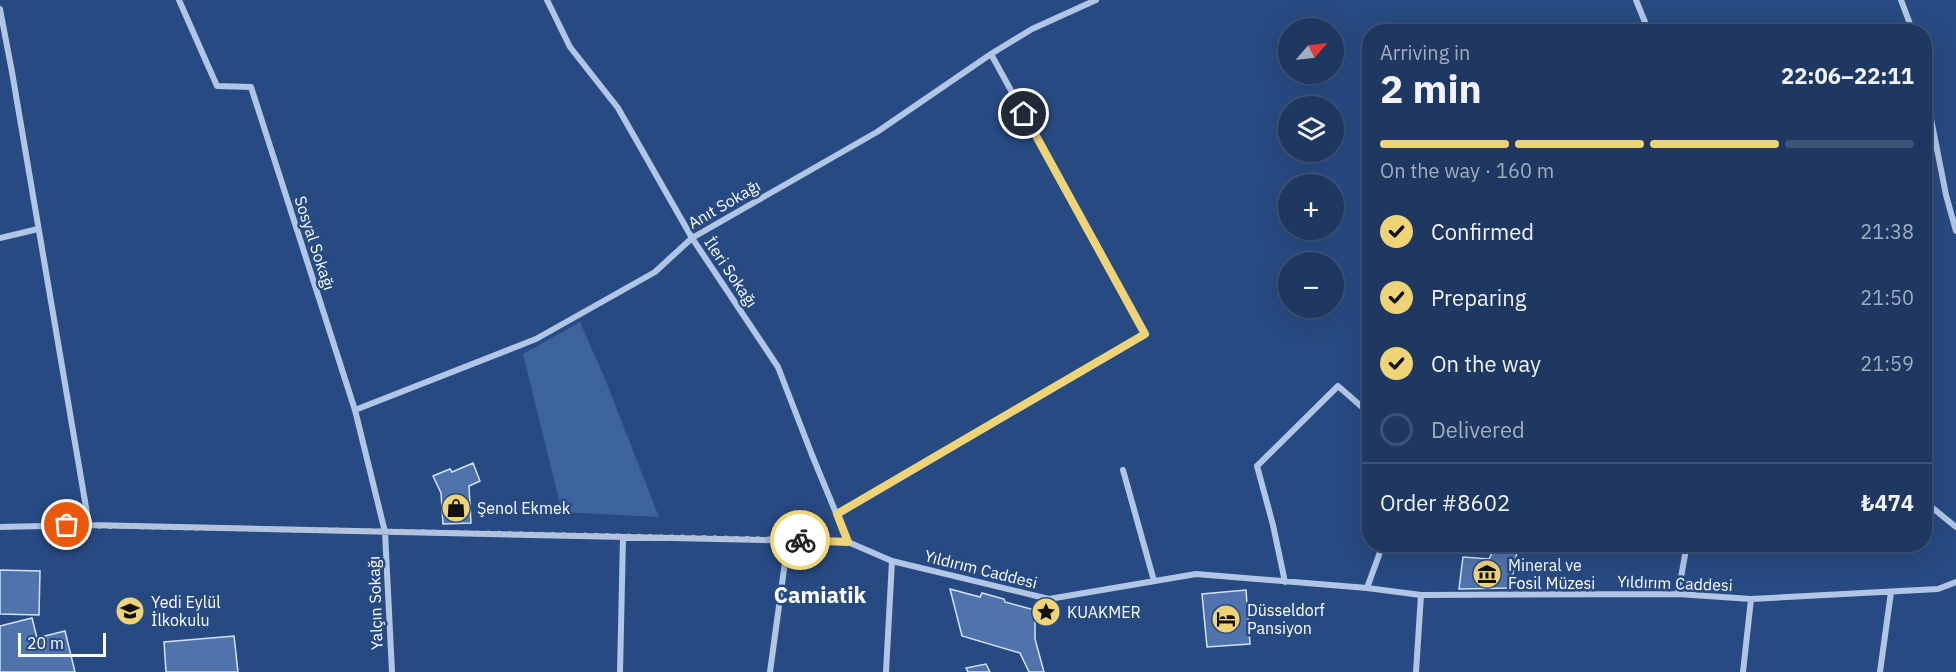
<!DOCTYPE html>
<meta charset="utf-8">
<style>
body{margin:0;font-family:"IBM Plex Sans",sans-serif;background:#263f68;color:#f1f3f6;height:100vh;display:flex;flex-direction:column;font-size:22px;white-space:nowrap}
*{box-sizing:border-box;margin:0}
p{font-size:20px;color:#a1acbe}
.icon{flex:none;width:33px;height:33px;fill:none;stroke:currentColor;stroke-width:2;stroke-linecap:round;stroke-linejoin:round}
.map{position:relative;flex:1;overflow:hidden}
.panel{position:absolute;left:1362px;top:24px;width:570px;height:528px;display:flex;flex-direction:column;background:#1e3862;border-radius:24px;box-shadow:0 6px 24px #0002,0 0 0 2px #3c5277}
.panel>*{flex:none}
.needle{width:39px;rotate:62deg}
.buttons{position:absolute;left:1278px;top:18px;display:grid;gap:12px}
.buttons a{display:grid;place-items:center;width:66px;height:66px;border-radius:50%;background:#1e3862;box-shadow:0 6px 24px #0002,0 0 0 2px #3c5277;font-size:30px}
.scale{position:absolute;left:18px;bottom:15px;width:88px;box-sizing:border-box;padding-left:6px;border:3px solid #fff;border-top:0;font-size:16px;line-height:21px;white-space:nowrap;color:#fff;-webkit-text-stroke:4px #284a82;paint-order:stroke}
.pin{position:absolute;display:grid;place-items:center;width:51px;height:51px;color:#fff;margin:-26px;border:3px solid #fff;border-radius:50%;box-shadow:0 2px 6px #0007}
.courier{position:absolute;display:grid;place-items:center;width:60px;height:60px;margin:-30px;border:4px solid #eed377;border-radius:50%;background:#fff;color:#222;box-shadow:0 2px 8px #0007}
.summary em{font-style:normal;font-weight:700}
.summary div{display:flex;flex-direction:column-reverse}
.summary{display:flex;align-items:center;justify-content:space-between;height:102px;padding:0 18px}
h1{font-size:39px;font-weight:700;line-height:45px}
.bar{display:grid;grid-template-columns:repeat(4,1fr);gap:9px 6px;align-content:center;height:72px;padding:0 18px}
.bar i{height:8px;border-radius:4px;background:#3c5277}
.bar .selected{background:#eed377}
.bar p{grid-column:span 4}
.line{display:flex;align-items:center;gap:15px;padding:0 18px;border-top:2px solid #3c5277}
.line div{flex:1}
ol{padding:0 18px;list-style:none}
li{display:flex;align-items:center;gap:18px;height:66px}
li p{margin-inline-start:auto}
li .icon{padding:6px;border-radius:50%;background:#eed377;color:#111;stroke-width:4}
li:last-child{color:#a1acbe}
li i{width:33px;height:33px;border:3px solid #3c5277;border-radius:50%}
.map>svg:first-child{display:block}
.green{fill:#3d639f}
.building{fill:#5173ab;stroke:#d4e1f5;stroke-width:1.5}
.lines{fill:none;stroke-linecap:round;stroke-linejoin:round}
.street{stroke:#b1c6e6;stroke-width:6}
.done{stroke:#b4c0d3;stroke-width:6;stroke-dasharray:0 10.8}
.route{stroke:#eed377;stroke-width:8}
.labels{text-anchor:middle;dominant-baseline:central;stroke-width:5;stroke-linejoin:round;paint-order:stroke}
.street-label{font-size:16px;fill:#fff;stroke:#284a82}
.poi-label{font-size:16px;fill:#fff;stroke:#284a82;text-anchor:start}
.district-label{font-size:22px;font-weight:bold;fill:#fff;stroke:#284a82}
</style>
<div class="map">
<svg width="1956" height="672" viewBox="0 0 1956 672">
<rect width="100%" height="100%" fill="#284a82"/>
<path class="green" d="M580,322L605,379L659,517L562,512L523,354Z"/>
<path class="building" d="M473,463L480,481L469,486L471,523L443,524L441,493L433,476L450,469L452,472Z
M1496,545L1517,552L1510,588L1459,589L1463,557L1489,559Z
M0,570L40,571L39,615L0,614Z
M950,589L980,597L982,593L1004,599L1005,602L1035,610V639L1044,672H1029L1020,653L962,636Z
M1246,590L1250,644L1207,647L1202,594Z
M32,618L37,638L65,631L75,672H0V626Z
M234,636L238,672H166L164,642Z
M986,664L990,672H968L966,668Z"/>
<g class="lines">
<path class="street" d="M179,0L217,86L251,87L355,410L385,532L392,672
M547,0L570,47L618,108L692,238L778,367L812,455L848,542
M1636,0L1649,32
M1901,0L1913,32
M0,9L12,72L89,525
M1924,83L1946,195L1956,231
M0,238L38,229
M1367,285L1370,288
M355,410L536,339L655,272L692,238L877,132L991,54L1032,29L1096,0
M1123,470L1154,581
M1924,501L1956,527
M837,514L1145,335L991,54
M0,527L89,525L848,542L892,561L1049,599L1196,574L1367,588L1421,595L1678,594L1751,599L1938,589L1956,582
M1285,582L1273,525L1257,466L1338,386L1370,414
M1367,588L1383,544
M1678,594L1687,544
M620,672L623,537
M770,672L788,540
M886,672L892,561
M1416,672L1421,595
M1743,672L1751,599
M1880,672L1891,592"/>
</g>
<g class="lines">
<path class="done" d="M67,525L800,540"/>
<path class="route" d="M800,540L848,542L837,514L1145,334L1024,114"/>
</g>
<defs>
<g id="shop-disc" transform="scale(1.5)"><circle r="9.5" fill="#eed377" stroke="#284a82"/><path d="M-5-2.5h2.3a2.7 3.5 0 0 1 5.4 0H5L5.5 6h-11ZM-1.5-2.5h3a1.5 2.3 0 0 0-3 0Z" fill="#111"/></g>
<g id="museum-disc" transform="scale(1.5)"><circle r="9.5" fill="#eed377" stroke="#284a82"/><path d="M0-6L6-3V-2H-6V-3ZM-5-1h2V3h-2ZM-1-1h2V3h-2ZM3-1h2V3H3ZM-6 4H6V6H-6Z" fill="#111"/></g>
<g id="school-disc" transform="scale(1.5)"><circle r="9.5" fill="#eed377" stroke="#284a82"/><path d="M0-5L7-2L0 1L-7-2ZM-4 1L0 2.5L4 1V4Q0 6-4 4Z" fill="#111"/></g>
<g id="sight-disc" transform="scale(1.5)"><circle r="9.5" fill="#eed377" stroke="#284a82"/><path d="M0-6L1.8-2.2L6-1.7L2.9 1.2L3.7 5.4L0 3.3L-3.7 5.4L-2.9 1.2L-6-1.7L-1.8-2.2Z" fill="#111"/></g>
<g id="hotel-disc" transform="scale(1.5)"><circle r="9.5" fill="#eed377" stroke="#284a82"/><path d="M-6-4.5h1.5V1H6V5H4.5V3h-9V5H-6ZM-4 0a1.8 1.8 0 1 1 3.6 0ZM.5 0V-2.5h3Q6-2.5 6 0Z" fill="#111"/></g>
</defs>
<g fill-rule="evenodd">
<use href="#shop-disc" x="456" y="508"/>
<use href="#museum-disc" x="1487" y="574"/>
<use href="#school-disc" x="130" y="611"/>
<use href="#sight-disc" x="1046" y="612"/>
<use href="#hotel-disc" x="1226" y="619"/>
</g>
<g class="labels">
<g class="street-label">
<text transform="translate(724 204) rotate(-30)">Anıt Sokağı</text>
<text transform="translate(315 243) rotate(72)">Sosyal Sokağı</text>
<text transform="translate(731 272) rotate(56)">İleri Sokağı</text>
<text transform="translate(981 569) rotate(14)">Yıldırım Caddesi</text>
<text transform="translate(1675 583) rotate(2)">Yıldırım Caddesi</text>
<text transform="translate(375 603) rotate(-92)">Yalçın Sokağı</text>
</g>
<g class="poi-label">
<text x="477" y="508">Şenol Ekmek</text>
<text x="1508" y="565">Mineral ve<tspan x="1508" dy="18">Fosil Müzesi</tspan></text>
<text x="151" y="602">Yedi Eylül<tspan x="151" dy="18">İlkokulu</tspan></text>
<text x="1247" y="610">Düsseldorf<tspan x="1247" dy="18">Pansiyon</tspan></text>
<text x="1067" y="612">KUAKMER</text>
</g>
<g class="district-label">
<text x="820" y="594">Camiatik</text>
</g>
</g>
</svg>
<div class="buttons">
<a><svg class="needle" viewBox="-14 -14 28 28"><path d="M0-13l5 13h-10z" fill="#e53935"/><path d="M0 13l5-13h-10z" fill="#a1acbe"/></svg></a>
<a><svg class="icon" aria-label="layers" viewBox="0 0 24 24"><path d="M12 4l9 5-9 5-9-5zM3 14l9 5 9-5"/></svg></a>
<a>+</a>
<a>−</a>
</div>
<div class="scale">20 m</div>
<div class="pin" style="left:67px;top:525px;background:#ea580c"><svg class="icon" aria-label="bag" viewBox="0 0 24 24"><path d="M5 8h14l-1 12H6zM9 8a3 3 0 0 1 6 0"/></svg></div>
<div class="pin" style="left:1024px;top:114px;background:#1f2937"><svg class="icon" aria-label="home" viewBox="0 0 24 24"><path d="M3 11l9-7 9 7M6 9v11h12V9"/></svg></div>
<div class="courier" style="left:800px;top:540px"><svg class="icon" aria-label="bike" viewBox="0 0 24 24"><circle cx="6" cy="16" r="4"/><circle cx="18" cy="16" r="4"/><path d="M6 16l4-8h5l3 8M10 8l3 8H6M13 5h3"/></svg></div>
<section class="panel">
<div class="summary"><div><h1>2 min</h1><p>Arriving in</p></div><em>22:06–22:11</em></div>
<div class="bar"><i class="selected"></i><i class="selected"></i><i class="selected"></i><i></i><p>On the way · 160 m</p></div>
<ol>
<li><svg class="icon" aria-label="check" viewBox="0 0 24 24"><path d="M5 12l5 5 9-10"/></svg>Confirmed<p>21:38</p></li>
<li><svg class="icon" aria-label="check" viewBox="0 0 24 24"><path d="M5 12l5 5 9-10"/></svg>Preparing<p>21:50</p></li>
<li><svg class="icon" aria-label="check" viewBox="0 0 24 24"><path d="M5 12l5 5 9-10"/></svg>On the way<p>21:59</p></li>
<li><i></i>Delivered</li>
</ol>
<div class="line" style="height:78px"><div>Order #8602</div><b>₺474</b></div>
</section>
</div>
